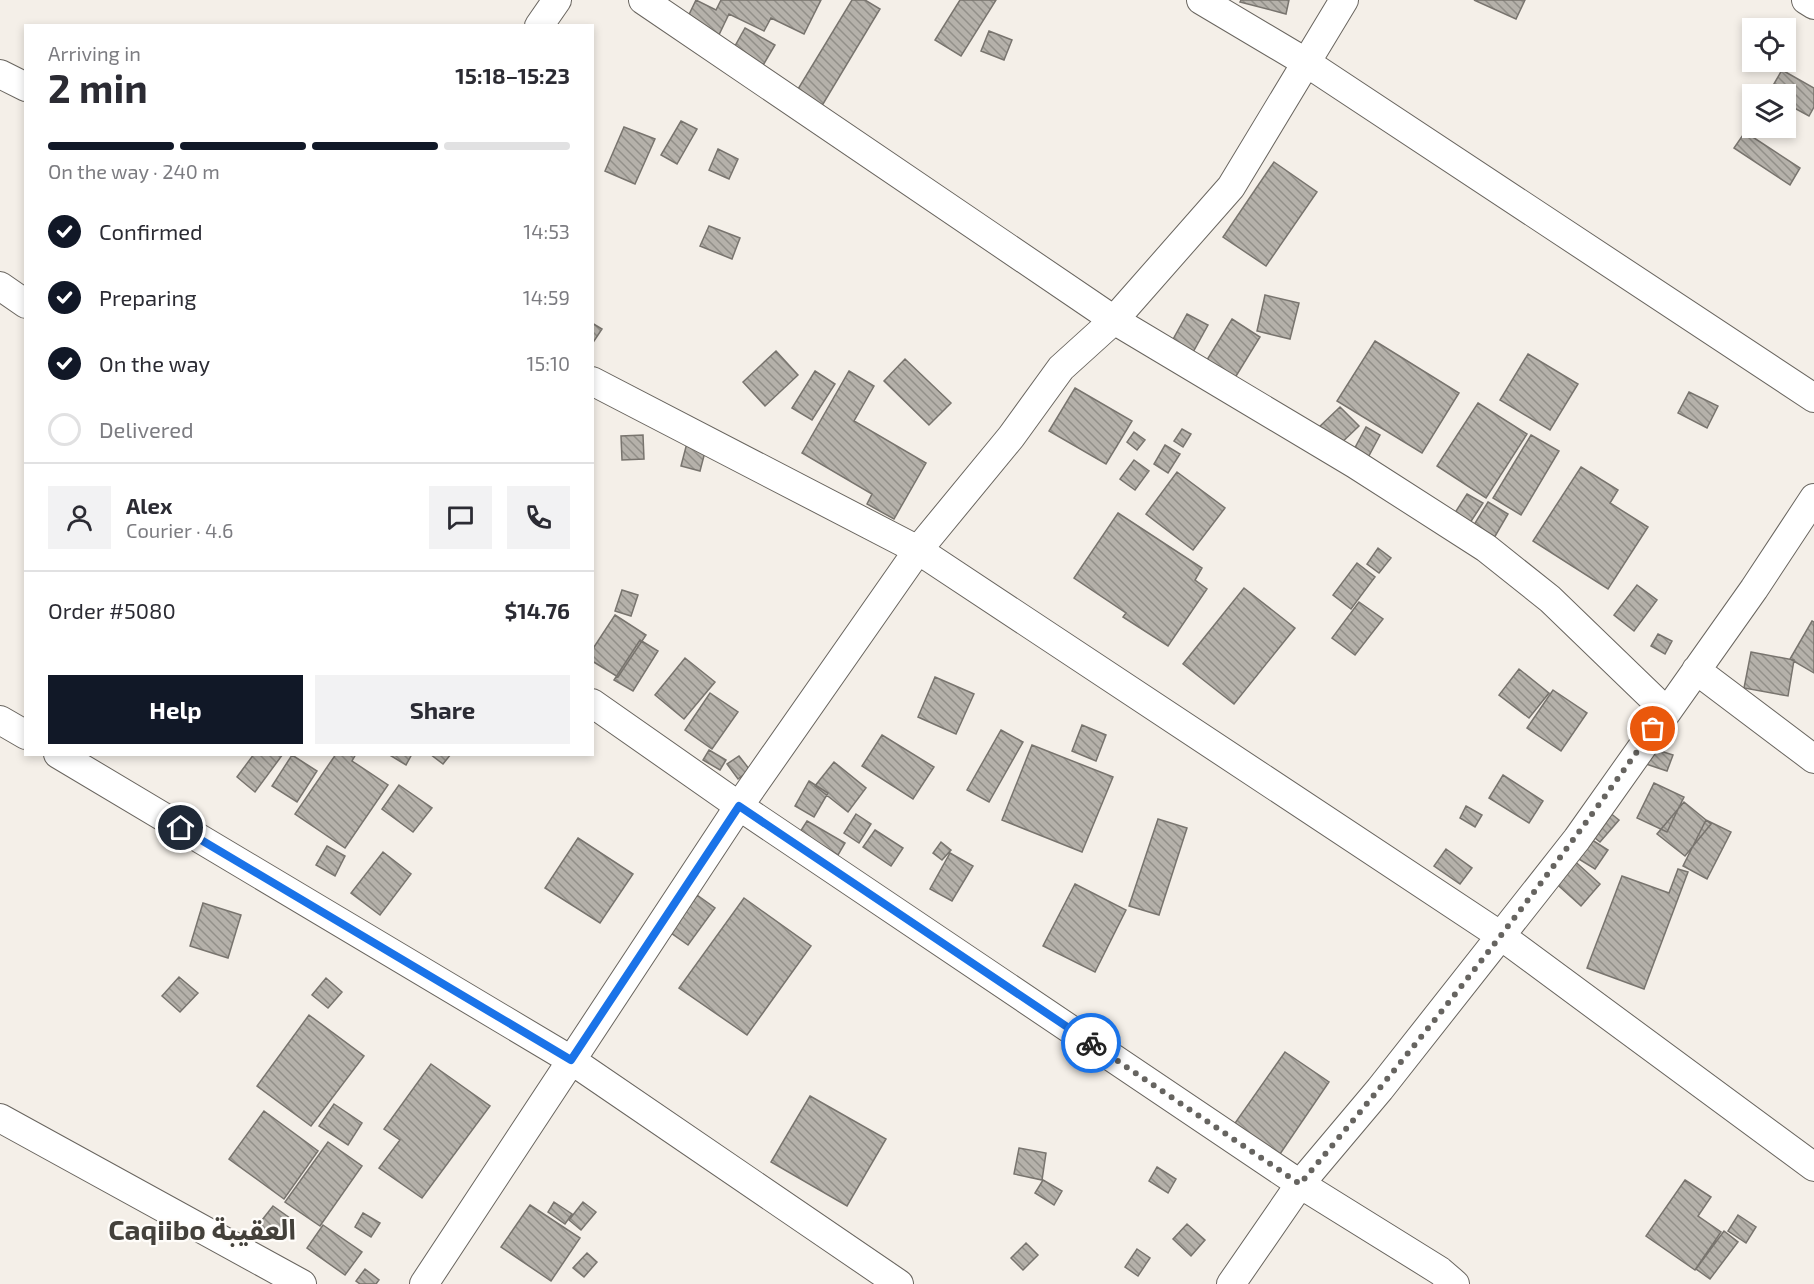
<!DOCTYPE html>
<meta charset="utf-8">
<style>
body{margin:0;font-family:"Exo 2","Noto Sans Arabic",sans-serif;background:#f2f2f3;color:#2b2b33;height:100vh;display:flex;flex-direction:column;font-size:22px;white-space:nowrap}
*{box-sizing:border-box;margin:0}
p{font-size:20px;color:#7c7c81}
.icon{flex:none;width:33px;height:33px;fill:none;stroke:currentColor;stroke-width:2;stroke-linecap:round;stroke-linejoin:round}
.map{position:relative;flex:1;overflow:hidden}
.side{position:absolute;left:24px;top:24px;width:570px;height:732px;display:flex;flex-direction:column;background:#fff;border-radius:0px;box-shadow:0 3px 9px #0003}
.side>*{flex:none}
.tools{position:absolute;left:1742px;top:18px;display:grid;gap:12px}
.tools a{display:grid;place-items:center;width:54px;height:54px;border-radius:0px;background:#fff;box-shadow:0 3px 9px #0003;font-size:30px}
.pin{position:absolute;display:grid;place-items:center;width:51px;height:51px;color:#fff;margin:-26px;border:3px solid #fff;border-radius:50%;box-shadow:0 2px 6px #0007}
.courier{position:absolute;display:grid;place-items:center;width:60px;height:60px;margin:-30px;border:4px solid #1a73e8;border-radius:50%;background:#fff;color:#222;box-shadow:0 2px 8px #0007}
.summary em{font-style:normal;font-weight:700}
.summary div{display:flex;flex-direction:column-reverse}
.summary{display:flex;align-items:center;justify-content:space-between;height:102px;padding:0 24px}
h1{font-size:39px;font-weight:700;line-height:45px}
.bar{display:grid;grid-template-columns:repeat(4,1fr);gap:9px 6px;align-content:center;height:72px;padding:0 24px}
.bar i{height:8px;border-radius:4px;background:#e1e1e2}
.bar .current{background:#111827}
.bar p{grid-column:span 4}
.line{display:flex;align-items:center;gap:15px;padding:0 24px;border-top:2px solid #e1e1e2}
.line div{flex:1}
.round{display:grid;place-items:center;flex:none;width:63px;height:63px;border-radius:0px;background:#f2f2f3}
ol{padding:0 24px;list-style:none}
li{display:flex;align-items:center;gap:18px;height:66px}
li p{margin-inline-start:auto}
li .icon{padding:6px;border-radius:50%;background:#111827;color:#fff;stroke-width:4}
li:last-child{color:#7c7c81}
li i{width:33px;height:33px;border:3px solid #e1e1e2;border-radius:50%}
.button{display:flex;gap:12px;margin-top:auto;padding:12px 24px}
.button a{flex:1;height:69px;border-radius:0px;background:#111827;color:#fff;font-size:24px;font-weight:700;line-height:69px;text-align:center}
.button a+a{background:#f2f2f3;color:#2b2b33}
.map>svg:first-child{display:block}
.building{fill:url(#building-back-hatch);stroke:#78746e;stroke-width:1.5}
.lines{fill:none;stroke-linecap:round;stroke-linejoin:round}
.minor-casing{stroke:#69655f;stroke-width:30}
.minor{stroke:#fff;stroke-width:28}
.done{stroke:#666460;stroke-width:6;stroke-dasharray:0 10.8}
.route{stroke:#1a73e8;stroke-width:8}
.labels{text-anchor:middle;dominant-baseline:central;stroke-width:4.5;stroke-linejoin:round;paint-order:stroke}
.district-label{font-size:28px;font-weight:bold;fill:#44413b;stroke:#fffdfa}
</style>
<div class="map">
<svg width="1814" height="1284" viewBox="0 0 1814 1284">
<defs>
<pattern id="building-back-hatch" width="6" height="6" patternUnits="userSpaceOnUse" patternTransform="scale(1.5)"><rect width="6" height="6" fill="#b5b1aa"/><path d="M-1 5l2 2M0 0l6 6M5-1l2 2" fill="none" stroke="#928f89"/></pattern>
</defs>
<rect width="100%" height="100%" fill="#f4efe8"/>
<path class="building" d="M696,0L716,10L721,0H821L804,34L771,18L764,31L729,14L716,41L684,25Z
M852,0H865L880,9L820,109L795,94Z
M960,0H996L961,56L935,40Z
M1241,0H1289L1286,14L1240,2Z
M1474,0H1525L1516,19Z
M745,28L775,45L759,72L730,55Z
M989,31L1012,40L1004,60L981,51Z
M1782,70L1814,88V107L1809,116L1785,103V94H1768Z
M681,121L697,129L677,164L661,155Z
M624,127L655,139L635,184L605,171Z
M1745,132L1800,168L1790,185L1734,148Z
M718,149L738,159L729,179L709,170Z
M1274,162L1317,192L1266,266L1223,237Z
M709,226L740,238L732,259L700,246Z
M1265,295L1299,303L1290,339L1257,331Z
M1187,314L1208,325L1192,354L1171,343Z
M1232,319L1260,337L1230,386L1202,368Z
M592,323L602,329L592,344Z
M1375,341L1459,393L1422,453L1337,401Z
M776,351L798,375L765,406L743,382Z
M1528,354L1578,384L1550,430L1500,400Z
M905,359L951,403L929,425L884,381Z
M815,371L835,384L812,420L792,408Z
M849,371L874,386L854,421L926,463L894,519L867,504L872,494L802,453Z
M1075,388L1132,421L1106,464L1049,431Z
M1689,392L1718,406L1707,428L1678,413Z
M1478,403L1527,434L1486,498L1437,466Z
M1340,407L1359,426L1336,448L1317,429Z
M1366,427L1380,435L1364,465L1350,457Z
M1182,429L1191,434L1183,447L1174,441Z
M1134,432L1145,440L1137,450L1127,442Z
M643,435L644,459L622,460L621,436Z
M1531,435L1559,451L1521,515L1493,498Z
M687,443L706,448L700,471L681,466Z
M1165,445L1180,454L1168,473L1154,464Z
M1134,460L1149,471L1135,490L1120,479Z
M1581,467L1618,490L1610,503L1648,527L1608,589L1533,541Z
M1177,472L1225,508L1193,550L1146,514Z
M1467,494L1483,503L1466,529L1451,519Z
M1488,502L1508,514L1490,545L1469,533Z
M1118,513L1202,568L1195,580L1207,589L1168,646L1123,617L1126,613L1074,578Z
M1378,548L1391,558L1379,573L1367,564Z
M1357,563L1375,577L1351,609L1333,595Z
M1637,585L1657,600L1634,631L1614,615Z
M1244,588L1295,628L1234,704L1183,664Z
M622,590L638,595L631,616L615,611Z
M1359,602L1383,619L1355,655L1332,638Z
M615,615L646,635L618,677L592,661V650Z
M1812,621L1814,622V673L1790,659Z
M1658,634L1672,641L1665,654L1651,646Z
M640,640L658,651L633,691L614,680Z
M1751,652L1794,660L1788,696L1744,688Z
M685,658L715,682L684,719L655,695Z
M1519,669L1549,693L1529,718L1499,695Z
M935,677L974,694L956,734L918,717Z
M1553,690L1587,713L1561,751L1527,728Z
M710,693L738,712L712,749L685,730Z
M1082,725L1106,735L1096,761L1072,751Z
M1001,730L1023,742L989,802L967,790Z
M882,735L934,767L913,799L862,766Z
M1032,745L1113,777L1082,852L1002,820Z
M1648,747L1673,755L1667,771L1643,763Z
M709,750L726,760L720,770L703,760Z
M254,754H283L255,792L237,777Z
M336,754H356L352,761L388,785L345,848L295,814Z
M388,754H412L406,765Z
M430,754H451L443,764Z
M292,755L317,771L297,802L272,786Z
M739,756L750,770L738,779L727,764Z
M834,762L866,788L848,812L815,786Z
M1503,775L1543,801L1529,823L1489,798Z
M809,781L828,793L814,817L795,806Z
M1654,783L1684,797L1667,832L1637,818Z
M399,785L432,808L413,832L382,809Z
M1684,802L1711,824L1685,856L1657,834Z
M1466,806L1482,815L1475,827L1460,818Z
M1604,808L1619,820L1600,842L1585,830Z
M856,814L871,824L859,843L844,833Z
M1158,819L1187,828L1159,915L1129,906Z
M1706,820L1731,832L1707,879L1683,866Z
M807,821L845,843L838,855L800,832Z
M875,830L903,848L891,866L863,847Z
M1581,833L1608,850L1595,869L1569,853Z
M578,838L633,874L600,923L545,888Z
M941,842L951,850L942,860L933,853Z
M327,846L345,856L335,876L316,865Z
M1446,849L1472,868L1460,884L1434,866Z
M383,852L411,874L380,915L351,893Z
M950,853L973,866L952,901L930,889Z
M1569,856L1600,884L1581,906L1550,878Z
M1678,869L1688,872L1644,989L1587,968L1622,876L1669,893Z
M1075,884L1126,910L1095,972L1043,946Z
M697,895L715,908L688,945L671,933Z
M744,898L811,946L747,1035L679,988Z
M203,903L241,915L228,958L190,946Z
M179,977L198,993L180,1012L162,996Z
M326,978L342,992L328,1008L312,995Z
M309,1015L364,1056L311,1126L257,1086Z
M1285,1052L1329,1082L1278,1157L1233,1126Z
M431,1064L490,1106L422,1198L379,1168L400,1140L384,1129Z
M810,1096L886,1139L847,1206L771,1162Z
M334,1104L362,1123L348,1145L319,1126Z
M264,1111L318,1151L284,1199L229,1159Z
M328,1142L362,1166L320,1226L285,1202Z
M1019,1148L1046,1153L1042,1180L1014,1174Z
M1157,1167L1176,1179L1168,1193L1149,1181Z
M1043,1180L1062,1191L1054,1205L1035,1193Z
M1685,1180L1711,1197L1698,1216L1721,1232L1695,1270L1646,1236Z
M554,1202L572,1214L565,1224L548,1212Z
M583,1202L596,1212L581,1230L569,1220Z
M530,1205L580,1238L551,1281L501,1247Z
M273,1206L294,1221L280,1240L258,1225Z
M363,1213L380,1223L371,1237L355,1227Z
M1738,1215L1756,1227L1746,1243L1728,1231Z
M1187,1224L1205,1240L1191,1256L1173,1239Z
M323,1225L362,1252L345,1275L307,1248Z
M1724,1231L1738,1242L1710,1279L1696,1269Z
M1026,1243L1038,1255L1023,1270L1011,1258Z
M1137,1249L1150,1258L1138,1276L1125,1267Z
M587,1253L597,1262L584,1277L573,1268Z
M365,1269L379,1280L376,1284H360L356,1281Z"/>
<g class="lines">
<g class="minor-casing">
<path id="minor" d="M643,0L1114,320L1355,464L1486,548L1550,599L1666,711
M1201,0L1307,63L1814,398
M1806,0L1814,5
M539,26L557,0
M0,74L26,87
M0,286L26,304
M592,381L918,550L1501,936L1814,1167
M1696,670L1814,759
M592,703L739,806L1300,1184L1440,1271L1455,1284
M0,720L26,735
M58,754L571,1060L899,1284
M0,1118L302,1284
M424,1284L739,806L918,550L1011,437L1061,368L1114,320L1231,187L1344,0
M1231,1284L1300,1184L1380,1089L1577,839L1754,589L1814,498"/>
</g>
<use href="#minor" class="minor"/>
</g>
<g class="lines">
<path class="done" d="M1091,1043L1300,1184C1424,1037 1542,887 1653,729"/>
<path class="route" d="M181,828L571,1060L739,806L1091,1043"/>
</g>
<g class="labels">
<g class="district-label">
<text x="202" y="1229">Caqiibo العقيبة</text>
</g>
</g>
</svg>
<div class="tools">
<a><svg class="icon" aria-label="locate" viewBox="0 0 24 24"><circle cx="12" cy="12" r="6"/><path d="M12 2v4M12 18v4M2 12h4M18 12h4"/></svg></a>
<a><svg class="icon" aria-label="layers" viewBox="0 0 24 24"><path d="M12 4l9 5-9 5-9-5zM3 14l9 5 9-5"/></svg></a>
</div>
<div class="pin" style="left:1653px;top:729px;background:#ea580c"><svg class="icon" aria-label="bag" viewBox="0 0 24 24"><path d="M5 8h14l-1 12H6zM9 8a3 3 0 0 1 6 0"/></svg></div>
<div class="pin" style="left:181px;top:828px;background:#1f2937"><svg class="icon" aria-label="home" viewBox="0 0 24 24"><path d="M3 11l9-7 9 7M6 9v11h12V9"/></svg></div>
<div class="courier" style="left:1091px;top:1043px"><svg class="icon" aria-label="bike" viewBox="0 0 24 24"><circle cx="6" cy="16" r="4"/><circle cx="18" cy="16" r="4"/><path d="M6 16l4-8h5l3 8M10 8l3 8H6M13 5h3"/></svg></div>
<section class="side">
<div class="summary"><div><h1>2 min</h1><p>Arriving in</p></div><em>15:18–15:23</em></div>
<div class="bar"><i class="current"></i><i class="current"></i><i class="current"></i><i></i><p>On the way · 240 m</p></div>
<ol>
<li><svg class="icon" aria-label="check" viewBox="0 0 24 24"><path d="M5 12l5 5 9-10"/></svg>Confirmed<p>14:53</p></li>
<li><svg class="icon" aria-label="check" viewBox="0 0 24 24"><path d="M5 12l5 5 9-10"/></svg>Preparing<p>14:59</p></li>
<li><svg class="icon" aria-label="check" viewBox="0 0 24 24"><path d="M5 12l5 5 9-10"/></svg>On the way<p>15:10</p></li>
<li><i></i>Delivered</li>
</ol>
<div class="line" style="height:108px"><a class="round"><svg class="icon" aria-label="person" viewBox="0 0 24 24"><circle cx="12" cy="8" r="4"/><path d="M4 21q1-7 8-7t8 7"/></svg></a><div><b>Alex</b><p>Courier · 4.6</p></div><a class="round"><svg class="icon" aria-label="chat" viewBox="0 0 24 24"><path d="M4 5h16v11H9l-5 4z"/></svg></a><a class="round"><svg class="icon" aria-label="phone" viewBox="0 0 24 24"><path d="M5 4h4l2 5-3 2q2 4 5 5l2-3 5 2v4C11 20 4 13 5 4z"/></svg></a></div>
<div class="line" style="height:78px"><div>Order #5080</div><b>$14.76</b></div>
<div class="button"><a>Help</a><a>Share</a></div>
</section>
</div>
